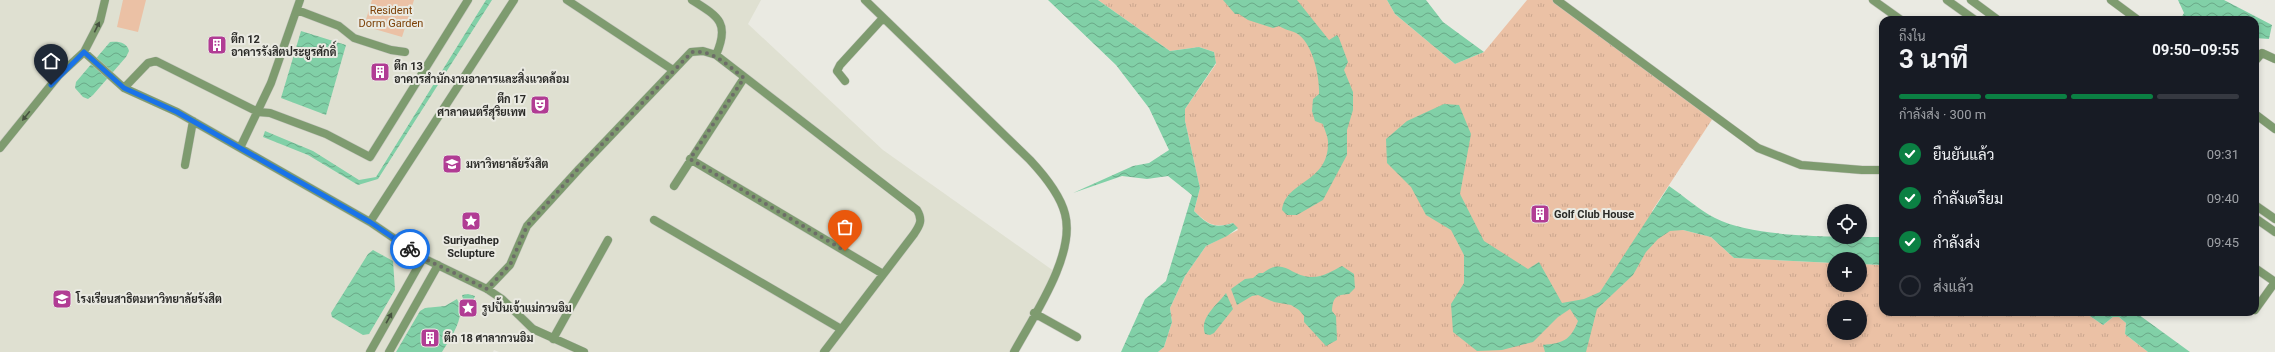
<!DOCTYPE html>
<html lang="th">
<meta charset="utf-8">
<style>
body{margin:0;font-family:Roboto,Sarabun,sans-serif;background:#242831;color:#f1f3f6;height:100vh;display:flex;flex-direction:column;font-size:15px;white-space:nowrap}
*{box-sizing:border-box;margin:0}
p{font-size:13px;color:#9ea1a6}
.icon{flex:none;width:22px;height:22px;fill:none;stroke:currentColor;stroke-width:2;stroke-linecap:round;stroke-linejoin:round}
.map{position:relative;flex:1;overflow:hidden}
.panel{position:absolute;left:1879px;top:16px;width:380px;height:300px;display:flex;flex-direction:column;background:#171b24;border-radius:12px;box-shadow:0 2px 6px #0003}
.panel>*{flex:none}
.buttons{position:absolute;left:1827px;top:204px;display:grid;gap:8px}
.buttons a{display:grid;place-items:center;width:40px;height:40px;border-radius:50%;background:#171b24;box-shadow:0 2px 6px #0003;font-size:20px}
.pin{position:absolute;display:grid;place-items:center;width:34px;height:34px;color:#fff;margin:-41px -17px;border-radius:50% 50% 50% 0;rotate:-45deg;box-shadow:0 0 4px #0007}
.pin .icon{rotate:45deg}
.courier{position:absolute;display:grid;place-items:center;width:40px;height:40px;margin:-20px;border:3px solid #1a73e8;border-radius:50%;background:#fff;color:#222;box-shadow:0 1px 5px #0007}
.head em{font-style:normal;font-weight:700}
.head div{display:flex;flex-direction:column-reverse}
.head{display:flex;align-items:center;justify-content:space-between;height:68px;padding:0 20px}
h1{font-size:26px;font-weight:700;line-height:30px}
.bar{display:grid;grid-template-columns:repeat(4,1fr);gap:6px 4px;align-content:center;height:48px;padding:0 20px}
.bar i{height:5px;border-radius:3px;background:#363941}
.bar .selected{background:#0b8043}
.bar p{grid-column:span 4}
ol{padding:0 20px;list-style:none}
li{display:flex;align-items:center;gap:12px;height:44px}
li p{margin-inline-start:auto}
li .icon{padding:4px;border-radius:50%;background:#0b8043;color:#fff;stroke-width:4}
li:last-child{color:#9ea1a6}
li i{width:22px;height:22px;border:2px solid #363941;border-radius:50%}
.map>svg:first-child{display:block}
.built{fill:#dfe0d1}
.grass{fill:url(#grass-tufts);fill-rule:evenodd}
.garden{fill:#ebc1a5}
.water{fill:url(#water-waves)}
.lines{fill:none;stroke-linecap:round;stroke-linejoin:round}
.minor-casing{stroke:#c7c7c0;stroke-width:9}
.minor{stroke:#7e9b6f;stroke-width:8}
.oneway{fill:#475240}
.done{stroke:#6d6d68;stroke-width:4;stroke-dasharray:0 7.2}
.route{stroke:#1a73e8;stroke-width:5}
.labels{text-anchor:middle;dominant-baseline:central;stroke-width:4;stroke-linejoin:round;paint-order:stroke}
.park-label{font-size:11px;fill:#7d4209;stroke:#eaeae2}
.poi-label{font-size:11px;font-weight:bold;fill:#2a2a27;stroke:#eaeae2;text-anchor:start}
</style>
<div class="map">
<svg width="2275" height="352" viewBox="0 0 2275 352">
<defs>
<pattern id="grass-tufts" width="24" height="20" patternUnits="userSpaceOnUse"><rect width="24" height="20" fill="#ebc1a5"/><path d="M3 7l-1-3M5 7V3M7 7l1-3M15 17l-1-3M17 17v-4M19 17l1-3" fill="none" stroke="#caa68e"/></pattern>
<pattern id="water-waves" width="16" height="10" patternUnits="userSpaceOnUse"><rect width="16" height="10" fill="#81d0a7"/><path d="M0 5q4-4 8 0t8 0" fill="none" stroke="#6aa988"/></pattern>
</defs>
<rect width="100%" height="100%" fill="#eaeae2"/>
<path class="built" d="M0,0H761L748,24L883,150L1058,274L1017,352H499L494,350L493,352H0Z"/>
<path class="grass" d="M1098,0H1387L1395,14L1455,64L1484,52L1527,0H1557L1715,115L1652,211L1683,230L1711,237L1734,258L1834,263V285H1860V264L1883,265V312H2084L2103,325L2113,317H2119L2126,323L2125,334L2148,352H1158L1164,347L1172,322L1170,308L1185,276L1206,246L1238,230L1233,223C1214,229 1208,224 1194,211L1200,188L1185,121V109L1216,64L1214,52L1199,47L1170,51ZM1834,307H1860V333H1834Z"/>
<path class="garden" d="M123,0H146L138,32L117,27Z
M372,0H414L402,37L364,26Z"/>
<path class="water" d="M486,0H492L378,179L358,185L308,155L263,137L265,131L313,151L359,180L376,177Z
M1048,0H1098L1170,51L1199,47L1214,52L1216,63L1185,109V121L1200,188L1194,211C1208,225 1214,229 1233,223L1238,228L1227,236L1206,246L1185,276L1170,308L1172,322L1164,347L1158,352H1121L1145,299L1166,281L1192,195L1168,176L1147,179L1122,176L1073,193L1133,166L1149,163L1169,150L1149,108L1116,65Z
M1223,0H1297L1329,40L1337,35L1339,38L1348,62L1344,70L1353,92V110L1347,130V155L1323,200L1297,215H1287L1282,210C1286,180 1329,183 1328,142C1328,136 1324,129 1323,124L1315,121L1312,111L1313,99L1319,94C1320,78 1313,42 1296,33C1290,30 1285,30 1279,26L1273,28L1248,20L1239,14H1235Z
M1387,0H1426L1443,22L1484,52L1455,64L1395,14Z
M2178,0H2224L2272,25L2269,39L2255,38V20H2180L2184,13Z
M301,31L346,45L326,115L281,98Z
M110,42C118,41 127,42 129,51L126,57L93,95L88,99L83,97L75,88L76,82Z
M1444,104L1459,105L1471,134L1460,194L1484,241L1528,269L1539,262L1562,303L1584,299L1600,292L1669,186C1684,196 1699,210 1715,218C1756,239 1838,236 1883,237V265L1860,264V259H1834V263L1734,258L1711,237L1683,230L1670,231L1658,239L1646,252L1633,275L1597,309L1586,352H1545L1543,345C1563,343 1570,341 1578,321L1570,309L1558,317L1533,342L1502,350L1477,351L1453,332L1451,304L1464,283V255L1451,230L1426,215L1411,187L1387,163L1386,139L1407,121Z
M373,250L393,261L395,290L369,334L363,335L332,317L331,313L368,254Z
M1342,266L1354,274L1355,288L1349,294C1336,295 1333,297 1332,311L1336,316L1337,340L1326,346L1304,322V316L1299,310L1291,305L1274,302L1258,295L1252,296L1237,305L1231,289L1245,279L1253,278L1259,273H1263C1284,257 1290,276 1310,277C1322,278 1332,271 1342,266Z
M1226,293L1233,309L1214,333L1210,335L1205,334C1199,318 1217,305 1226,293Z
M468,294L475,296L467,315L462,295Z
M457,299C467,317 451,337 442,352H396L420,311L425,308L445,306Z
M2084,312H2135L2190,352H2148L2125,334L2126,323L2119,317H2113L2103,325Z"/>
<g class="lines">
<g class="minor-casing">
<path id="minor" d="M567,0L673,70
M692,0C719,17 730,23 716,55
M865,0L1030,160C1044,175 1060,194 1065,214C1076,255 1033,317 1014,352
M1557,0L1758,148L1801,165L1862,170H1883
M1873,0L1901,20
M1947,0L1975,20
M1971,0L1998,20
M2111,0L2138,20
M297,10L339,26L354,38L391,50L405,52
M84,52L124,88L177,112L370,222L423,258L487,289L502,299L533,329L584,352
M2255,61L2262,53L2275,59
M845,81L837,71L840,65L883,18
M124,88L148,63L156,61L258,112L270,113L326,134L370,157L468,0
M2255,114L2275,129
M0,148L59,75L84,52L100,21L105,0
M240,148L271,83L300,0
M690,159L883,274
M185,165L193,121
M674,186L744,78
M2255,205L2275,219
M2255,218L2275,232
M654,220L841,329
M370,222L514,0
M2255,268L2275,282L2255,310
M487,289L510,265L527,226L579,169L691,52L703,51L716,55L917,210C923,220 920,225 914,234L824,352
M1034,313L1077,337
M553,339L608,240
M370,352L423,258
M389,352L438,265"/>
</g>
<use href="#minor" class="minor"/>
</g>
<defs><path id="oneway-solid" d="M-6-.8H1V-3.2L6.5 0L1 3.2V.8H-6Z"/></defs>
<g class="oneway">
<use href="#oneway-solid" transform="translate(97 27) rotate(-64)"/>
<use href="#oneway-solid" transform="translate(26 116) rotate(129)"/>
<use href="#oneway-solid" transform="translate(389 318) rotate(-61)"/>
</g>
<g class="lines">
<path class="done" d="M410,249L423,258L487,289L510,265L527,226L578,169L692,52C714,50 727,65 744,78L690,159L845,251"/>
<path class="route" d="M51,85L84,52L124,88L177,112L370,222L410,249"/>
</g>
<defs>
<g id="building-square" transform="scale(1)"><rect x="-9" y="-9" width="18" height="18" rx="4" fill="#b13c94" stroke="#eaeae2"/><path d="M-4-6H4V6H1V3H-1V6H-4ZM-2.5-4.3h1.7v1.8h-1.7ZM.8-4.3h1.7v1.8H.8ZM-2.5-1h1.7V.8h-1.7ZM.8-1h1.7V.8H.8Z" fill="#fff"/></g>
<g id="theatre-square" transform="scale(1)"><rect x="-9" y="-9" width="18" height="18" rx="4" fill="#b13c94" stroke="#eaeae2"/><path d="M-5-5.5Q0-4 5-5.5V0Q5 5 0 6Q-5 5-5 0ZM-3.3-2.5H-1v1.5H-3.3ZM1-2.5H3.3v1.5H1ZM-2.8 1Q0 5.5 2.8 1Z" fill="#fff"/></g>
<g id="university-square" transform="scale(1)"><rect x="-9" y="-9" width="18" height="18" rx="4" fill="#b13c94" stroke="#eaeae2"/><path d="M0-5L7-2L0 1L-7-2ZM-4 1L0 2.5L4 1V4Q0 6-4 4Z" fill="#fff"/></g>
<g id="sight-square" transform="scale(1)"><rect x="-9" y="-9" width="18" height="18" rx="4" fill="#b13c94" stroke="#eaeae2"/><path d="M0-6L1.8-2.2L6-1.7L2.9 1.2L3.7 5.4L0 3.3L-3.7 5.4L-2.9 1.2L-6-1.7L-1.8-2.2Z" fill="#fff"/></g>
<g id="school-square" transform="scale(1)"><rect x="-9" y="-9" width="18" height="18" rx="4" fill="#b13c94" stroke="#eaeae2"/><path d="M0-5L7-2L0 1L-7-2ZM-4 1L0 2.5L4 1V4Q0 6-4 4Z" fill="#fff"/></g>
</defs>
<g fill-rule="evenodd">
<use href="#building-square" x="217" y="45"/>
<use href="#building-square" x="380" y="72"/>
<use href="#theatre-square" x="540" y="105"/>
<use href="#university-square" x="452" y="164"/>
<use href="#building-square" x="1540" y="214"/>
<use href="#sight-square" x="471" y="221"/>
<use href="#school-square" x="62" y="299"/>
<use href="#sight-square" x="468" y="308"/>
<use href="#building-square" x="430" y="338"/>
</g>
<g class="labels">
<g class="park-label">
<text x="391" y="10">Resident<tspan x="391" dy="13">Dorm Garden</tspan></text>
</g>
<g class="poi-label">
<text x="231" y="39">ตึก 12<tspan x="231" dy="13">อาคารรังสิตประยูรศักดิ์</tspan></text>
<text x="394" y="66">ตึก 13<tspan x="394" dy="13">อาคารสำนักงานอาคารและสิ่งแวดล้อม</tspan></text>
<text x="526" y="99" text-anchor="end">ตึก 17<tspan x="526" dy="13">ศาลาดนตรีสุริยเทพ</tspan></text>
<text x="466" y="164">มหาวิทยาลัยรังสิต</text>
<text x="1554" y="214">Golf Club House</text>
<text x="471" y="240" text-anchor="middle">Suriyadhep<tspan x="471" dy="13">Sclupture</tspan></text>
<text x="76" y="299">โรงเรียนสาธิตมหาวิทยาลัยรังสิต</text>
<text x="482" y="308">รูปปั้นเจ้าแม่กวนอิม</text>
<text x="444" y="338">ตึก 18 ศาลากวนอิม</text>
</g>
</g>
</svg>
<div class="buttons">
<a><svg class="icon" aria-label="locate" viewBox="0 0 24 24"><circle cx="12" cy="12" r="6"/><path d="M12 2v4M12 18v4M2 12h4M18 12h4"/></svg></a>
<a>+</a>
<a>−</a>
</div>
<div class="pin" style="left:845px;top:251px;background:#ea580c"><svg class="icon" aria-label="bag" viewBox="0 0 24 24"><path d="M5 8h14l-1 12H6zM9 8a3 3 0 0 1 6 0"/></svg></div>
<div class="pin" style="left:51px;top:85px;background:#1f2937"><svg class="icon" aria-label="home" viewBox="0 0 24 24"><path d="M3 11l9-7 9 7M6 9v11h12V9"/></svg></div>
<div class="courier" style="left:410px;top:249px"><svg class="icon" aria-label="bike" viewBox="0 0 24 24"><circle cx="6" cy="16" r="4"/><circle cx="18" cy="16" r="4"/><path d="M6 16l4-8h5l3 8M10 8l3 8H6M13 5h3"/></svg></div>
<section class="panel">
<div class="head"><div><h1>3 นาที</h1><p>ถึงใน</p></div><em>09:50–09:55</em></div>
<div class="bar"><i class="selected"></i><i class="selected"></i><i class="selected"></i><i></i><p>กำลังส่ง · 300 m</p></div>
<ol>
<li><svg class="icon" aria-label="check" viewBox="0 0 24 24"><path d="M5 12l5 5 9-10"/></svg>ยืนยันแล้ว<p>09:31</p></li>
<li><svg class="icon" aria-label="check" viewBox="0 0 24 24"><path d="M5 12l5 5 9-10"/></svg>กำลังเตรียม<p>09:40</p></li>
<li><svg class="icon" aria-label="check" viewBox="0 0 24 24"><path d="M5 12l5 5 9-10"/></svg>กำลังส่ง<p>09:45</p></li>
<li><i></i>ส่งแล้ว</li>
</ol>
</section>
</div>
